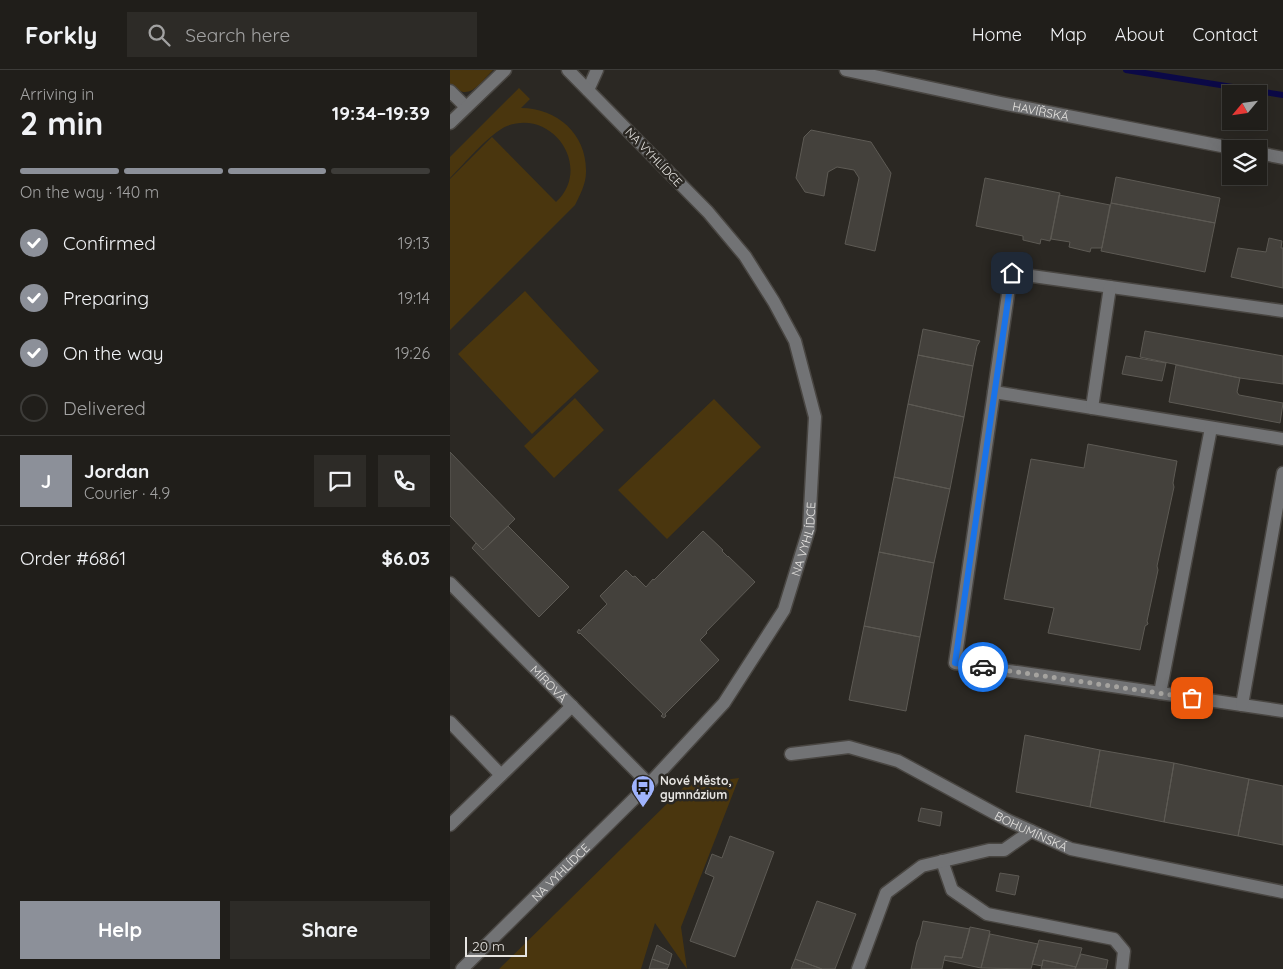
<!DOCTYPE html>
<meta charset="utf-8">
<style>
body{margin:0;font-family:Quicksand,sans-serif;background:#2d2b27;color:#f1f3f6;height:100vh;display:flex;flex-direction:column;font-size:19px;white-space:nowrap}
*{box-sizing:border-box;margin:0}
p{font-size:16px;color:#a2a2a2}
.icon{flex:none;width:28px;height:28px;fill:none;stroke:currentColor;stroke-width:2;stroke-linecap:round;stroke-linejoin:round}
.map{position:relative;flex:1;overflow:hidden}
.panel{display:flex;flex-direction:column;background:#201e1a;width:450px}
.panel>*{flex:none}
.needle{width:32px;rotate:241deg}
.fabs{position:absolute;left:772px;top:15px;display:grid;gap:10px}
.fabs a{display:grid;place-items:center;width:45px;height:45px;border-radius:0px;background:#201e1a;box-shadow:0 5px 20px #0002,0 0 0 1px #3d3c39;font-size:25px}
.scale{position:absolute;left:15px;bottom:12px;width:62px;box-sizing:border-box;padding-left:5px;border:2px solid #e7e5e2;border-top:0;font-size:14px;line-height:18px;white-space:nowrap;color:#e7e5e2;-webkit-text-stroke:4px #2b2823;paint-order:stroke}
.pin{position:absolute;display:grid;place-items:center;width:42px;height:42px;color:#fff;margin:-21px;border-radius:10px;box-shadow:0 2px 8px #0006}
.courier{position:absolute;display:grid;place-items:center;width:50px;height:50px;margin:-25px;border:4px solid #1a73e8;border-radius:50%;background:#fff;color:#222;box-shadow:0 1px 6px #0007}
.headline em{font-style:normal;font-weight:700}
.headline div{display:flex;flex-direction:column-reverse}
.headline{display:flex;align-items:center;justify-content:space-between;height:85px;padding:0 20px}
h1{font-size:32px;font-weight:700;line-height:38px}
.bar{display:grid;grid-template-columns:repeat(4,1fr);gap:8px 5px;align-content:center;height:60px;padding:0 20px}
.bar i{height:6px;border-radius:4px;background:#3d3c39}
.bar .selected{background:#8c9099}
.bar p{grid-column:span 4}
.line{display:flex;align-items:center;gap:12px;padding:0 20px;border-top:1px solid #3d3c39}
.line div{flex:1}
.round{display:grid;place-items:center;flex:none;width:52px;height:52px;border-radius:0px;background:#2d2b27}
ol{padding:0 20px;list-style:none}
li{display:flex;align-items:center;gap:15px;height:55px}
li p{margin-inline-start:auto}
li .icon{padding:5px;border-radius:50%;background:#8c9099;color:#fff;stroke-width:4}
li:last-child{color:#a2a2a2}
li i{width:28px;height:28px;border:2px solid #3d3c39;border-radius:50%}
.action{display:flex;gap:10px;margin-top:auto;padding:10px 20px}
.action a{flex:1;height:58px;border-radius:0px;background:#8c9099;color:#fff;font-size:20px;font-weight:700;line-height:58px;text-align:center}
.action a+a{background:#2d2b27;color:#f1f3f6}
header{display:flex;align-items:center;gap:30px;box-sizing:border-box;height:70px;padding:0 25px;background:#201e1a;border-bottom:1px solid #3d3c39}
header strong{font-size:24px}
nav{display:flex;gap:28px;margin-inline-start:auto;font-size:18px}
.search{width:350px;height:45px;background:#2d2b27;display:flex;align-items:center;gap:12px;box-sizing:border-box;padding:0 18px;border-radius:0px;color:#a2a2a2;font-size:19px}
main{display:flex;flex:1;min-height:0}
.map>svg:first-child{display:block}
.green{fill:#4a360e}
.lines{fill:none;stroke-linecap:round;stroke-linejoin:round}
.stream{stroke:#0b0947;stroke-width:6}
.building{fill:#44413c;stroke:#5d5a54}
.minor-casing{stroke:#494642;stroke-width:15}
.minor{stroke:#727375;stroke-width:12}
.done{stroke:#a5a39f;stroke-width:5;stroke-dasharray:0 9}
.route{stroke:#1a73e8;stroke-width:6}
.labels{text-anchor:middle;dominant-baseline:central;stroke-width:5;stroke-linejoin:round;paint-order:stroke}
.street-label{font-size:12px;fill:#e7e5e2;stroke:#2b2823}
.poi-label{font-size:12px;font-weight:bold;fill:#e7e5e2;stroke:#2b2823;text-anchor:start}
</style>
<header>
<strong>Forkly</strong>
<div class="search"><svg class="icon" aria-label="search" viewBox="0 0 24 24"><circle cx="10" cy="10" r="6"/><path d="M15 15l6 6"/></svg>Search here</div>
<nav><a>Home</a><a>Map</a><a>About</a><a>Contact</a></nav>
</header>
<main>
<section class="panel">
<div class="headline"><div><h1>2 min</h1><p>Arriving in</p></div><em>19:34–19:39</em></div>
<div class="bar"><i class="selected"></i><i class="selected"></i><i class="selected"></i><i></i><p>On the way · 140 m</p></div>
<ol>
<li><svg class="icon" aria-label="check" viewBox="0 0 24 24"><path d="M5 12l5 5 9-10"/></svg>Confirmed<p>19:13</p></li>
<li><svg class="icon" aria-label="check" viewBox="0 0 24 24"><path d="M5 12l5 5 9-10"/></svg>Preparing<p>19:14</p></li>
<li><svg class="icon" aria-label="check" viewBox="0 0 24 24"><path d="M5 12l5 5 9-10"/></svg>On the way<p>19:26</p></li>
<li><i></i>Delivered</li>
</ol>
<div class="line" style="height:90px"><b class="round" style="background:#8c9099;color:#fff">J</b><div><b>Jordan</b><p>Courier · 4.9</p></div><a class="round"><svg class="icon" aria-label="chat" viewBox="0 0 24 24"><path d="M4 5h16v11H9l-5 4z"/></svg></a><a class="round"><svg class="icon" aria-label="phone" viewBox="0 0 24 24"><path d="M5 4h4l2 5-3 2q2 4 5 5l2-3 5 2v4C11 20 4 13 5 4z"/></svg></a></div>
<div class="line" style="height:65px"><div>Order #6861</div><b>$6.03</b></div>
<div class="action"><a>Help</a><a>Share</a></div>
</section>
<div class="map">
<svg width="833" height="899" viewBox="0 0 833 899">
<rect width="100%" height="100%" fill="#2b2823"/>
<path class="green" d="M0,0H43C29,14 19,33 0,14Z
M69,18L80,29L71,38C108,38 137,65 136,102C136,114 130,125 125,135L0,260V109L42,67L106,132C143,98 103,38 57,56C40,63 13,95 0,108V87Z
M75,221L149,301L82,364L8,284Z
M125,328L154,360L104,408L74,376Z
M264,329L311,377L217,469L168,420Z
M289,708L231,857L237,899L205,853L191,899H49L236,715Z"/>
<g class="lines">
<path class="stream" d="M676,0L833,25"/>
</g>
<path class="building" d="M361,60L421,72L441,103L425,181L395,174L409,108L404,100L387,97L378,102L374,126L355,122L346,108L354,67Z
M666,107L770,128L765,153L661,133Z
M535,108L610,123L600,171L591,169L590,174L573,170V166L526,156Z
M609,125L660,135L652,178H641L640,182L619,177L620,172L601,169Z
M661,133L765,153L755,202L651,181Z
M819,168L832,171L831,178H833V218L781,207L788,178L816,182Z
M473,259L530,271L527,276L523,296L468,285Z
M695,261L833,286V314L790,308L690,287Z
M468,285L523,296L514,347L458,334Z
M676,286L716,293L712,311L672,304Z
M726,295L790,308L787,322L789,325L833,333L830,353L719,332Z
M458,334L514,347L500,419L444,407Z
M638,374L727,391L723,413L724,417L707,496L708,500L697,551L698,554L695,556L690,580L598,563L604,538L554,529L581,389L634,398Z
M0,382L65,449L33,480L0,446Z
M444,407L500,419L484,493L429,482Z
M58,456L119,517L89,547L22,478L26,473L33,480Z
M253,461L273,480L272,481L278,487V486L305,512L256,562L257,563L250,570L269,590L215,644L216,646L214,648L211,646L213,644L130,563L129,564L127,562L129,559L130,561L157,534L150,526L176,500L183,507L185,506L196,517L203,509L204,510Z
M429,482L484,493L470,567L414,556Z
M414,556L470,567L456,641L399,630Z
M575,665L650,680L640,737L566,722Z
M650,680L724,693L714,752L640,737Z
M724,693L799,709L788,766L714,752Z
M799,709L833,716V775L788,766Z
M471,738L492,742L490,756L468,751Z
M280,766L324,782L285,887L240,871L264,807L255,803L262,784L272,788Z
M550,803L569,806L565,825L546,821Z
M367,831L406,844L385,899H372L345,889Z
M473,851L520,859L512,888L495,886L492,899H461L467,872L470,865Z
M520,857L540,861L531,898L494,890L495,886L512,888Z
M540,864L588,874L581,899L531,898Z
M589,870L632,878L626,897L593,890L592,896L582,894Z
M207,875L222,884L219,895L202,889Z
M631,884L658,890L656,899H625Z
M202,889L219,895L217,899H199Z
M345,889L372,899H341Z
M593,890L626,897L625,899H591Z"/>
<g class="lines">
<g class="minor-casing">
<g id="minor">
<path id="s1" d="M396,0L551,33L787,79"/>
<path d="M138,20L147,0"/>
<path d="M0,21L16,37"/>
<path d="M0,53L55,0"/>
<path d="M809,83L833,88"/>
<path d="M833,241L561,203L505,593L833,641"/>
<path d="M544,322L833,369"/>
<path d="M642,338L660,217"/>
<path id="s2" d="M0,513L199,714"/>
<path d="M710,623L761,358"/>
<path d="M792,635L833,403"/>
<path d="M0,652L51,705"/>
<path id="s3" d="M341,684L399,677L448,691L557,750L621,779L833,822"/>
<path d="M0,755L122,636"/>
<path d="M492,791L502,820L537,844L664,869L674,881L672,899"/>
<path id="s4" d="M12,899L199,714L274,633L334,540L359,459L365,347L345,271L324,232L295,186L258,142L118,0"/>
<path d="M408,899L436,823L472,796L539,780H554L581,761"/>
</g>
</g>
<use href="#minor" class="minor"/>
</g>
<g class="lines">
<path class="done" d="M533,597L742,628"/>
<path class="route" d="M533,597L505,593L562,203"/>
</g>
<defs>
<g id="bus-pin" transform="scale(1.25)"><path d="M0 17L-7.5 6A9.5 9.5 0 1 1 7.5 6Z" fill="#9fb3fd" stroke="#2b2823"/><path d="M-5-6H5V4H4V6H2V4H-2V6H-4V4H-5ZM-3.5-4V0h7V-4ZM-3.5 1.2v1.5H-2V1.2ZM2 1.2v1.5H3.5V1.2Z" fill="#111"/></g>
</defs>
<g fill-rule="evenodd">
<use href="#bus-pin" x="193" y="717"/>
</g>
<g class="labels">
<g class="street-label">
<text stroke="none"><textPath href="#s1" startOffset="199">HAVÍŘSKÁ</textPath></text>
<text transform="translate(204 87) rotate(46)">NA VYHLÍDCE</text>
<text stroke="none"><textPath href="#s4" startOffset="558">NA VYHLÍDCE</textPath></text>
<text stroke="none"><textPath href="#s2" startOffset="141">MÍROVÁ</textPath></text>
<text stroke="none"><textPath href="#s3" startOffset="260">BOHUMÍNSKÁ</textPath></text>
<text stroke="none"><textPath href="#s4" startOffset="138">NA VYHLÍDCE</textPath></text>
</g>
<g class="poi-label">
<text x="210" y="710">Nové Město,<tspan x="210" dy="14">gymnázium</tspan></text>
</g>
</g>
</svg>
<div class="fabs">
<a><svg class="needle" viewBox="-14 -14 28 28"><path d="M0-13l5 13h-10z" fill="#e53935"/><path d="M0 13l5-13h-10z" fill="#a2a2a2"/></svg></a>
<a><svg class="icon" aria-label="layers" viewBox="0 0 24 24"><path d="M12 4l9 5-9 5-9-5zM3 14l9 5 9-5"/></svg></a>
</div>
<div class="scale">20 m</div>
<div class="pin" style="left:742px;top:628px;background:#ea580c"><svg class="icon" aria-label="bag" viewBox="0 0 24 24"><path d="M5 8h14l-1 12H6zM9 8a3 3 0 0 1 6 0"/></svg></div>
<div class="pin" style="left:562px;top:203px;background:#1f2937"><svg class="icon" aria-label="home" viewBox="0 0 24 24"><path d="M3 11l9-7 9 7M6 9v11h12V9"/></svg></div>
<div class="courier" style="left:533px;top:597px"><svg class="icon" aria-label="car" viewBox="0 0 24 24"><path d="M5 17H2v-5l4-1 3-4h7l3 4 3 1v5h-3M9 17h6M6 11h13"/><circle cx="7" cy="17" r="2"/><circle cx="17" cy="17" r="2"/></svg></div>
</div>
</main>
